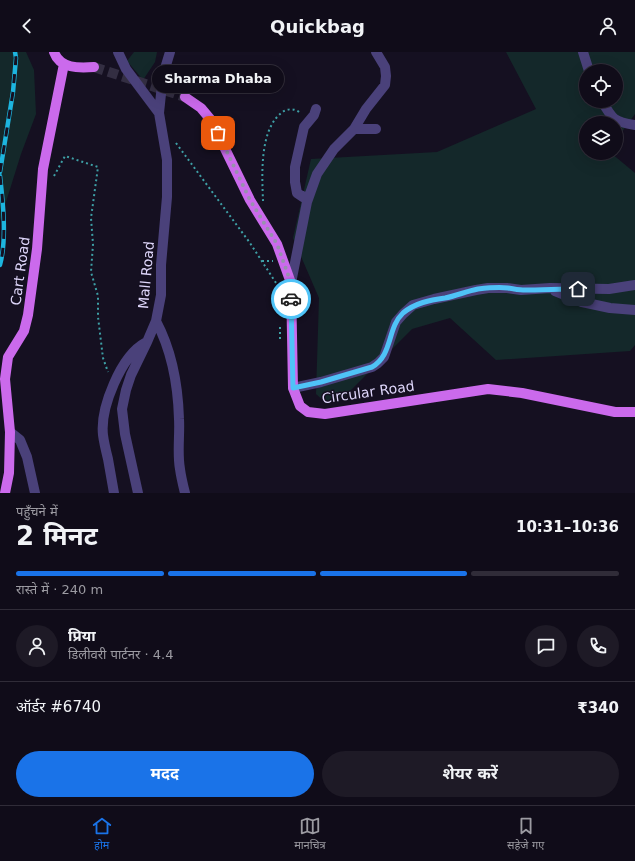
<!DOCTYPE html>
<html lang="hi">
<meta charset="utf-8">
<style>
body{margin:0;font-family:"DejaVu Sans","Noto Sans Devanagari",sans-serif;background:#1e1a26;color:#f1f3f6;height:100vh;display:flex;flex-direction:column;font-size:15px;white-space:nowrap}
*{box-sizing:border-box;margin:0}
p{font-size:13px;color:#9c9ba2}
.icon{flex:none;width:22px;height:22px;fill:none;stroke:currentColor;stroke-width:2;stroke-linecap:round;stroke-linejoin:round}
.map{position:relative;height:441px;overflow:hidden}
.panel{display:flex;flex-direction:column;background:#100c19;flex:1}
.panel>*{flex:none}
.buttons{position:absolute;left:579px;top:12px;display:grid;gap:8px}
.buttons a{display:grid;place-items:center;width:44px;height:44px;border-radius:50%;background:#100c19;box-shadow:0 4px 16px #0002,0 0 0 1px #302c38;font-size:20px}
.pin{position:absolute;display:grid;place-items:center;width:34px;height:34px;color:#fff;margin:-17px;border-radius:8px;box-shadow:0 2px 6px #0006}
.courier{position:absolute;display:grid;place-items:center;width:40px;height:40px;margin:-20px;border:3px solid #4fc3f7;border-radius:50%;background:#fff;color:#222;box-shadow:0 1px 5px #0007}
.bubble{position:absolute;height:28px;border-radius:14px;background:#100c19;box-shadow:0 4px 16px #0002,0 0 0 1px #302c38;font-size:13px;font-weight:700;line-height:28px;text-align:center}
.headline em{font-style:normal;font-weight:700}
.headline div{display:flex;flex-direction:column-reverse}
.headline{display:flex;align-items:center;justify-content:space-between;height:68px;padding:0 16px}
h1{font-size:26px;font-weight:700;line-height:30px}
.bar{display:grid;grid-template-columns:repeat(4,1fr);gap:6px 4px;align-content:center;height:48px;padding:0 16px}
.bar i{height:5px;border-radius:3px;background:#302c38}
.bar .on{background:#1a73e8}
.bar p{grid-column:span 4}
.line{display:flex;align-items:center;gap:10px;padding:0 16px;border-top:1px solid #302c38}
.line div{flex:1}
.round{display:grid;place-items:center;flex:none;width:42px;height:42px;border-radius:21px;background:#1e1a26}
.action{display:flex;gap:8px;margin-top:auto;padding:8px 16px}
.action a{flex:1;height:46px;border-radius:24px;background:#1a73e8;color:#fff;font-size:16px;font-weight:700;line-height:46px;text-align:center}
.action a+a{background:#1e1a26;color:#f1f3f6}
header{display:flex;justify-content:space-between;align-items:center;height:52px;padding:0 16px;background:#100c19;font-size:18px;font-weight:700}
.tab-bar{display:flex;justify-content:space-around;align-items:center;height:56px;border-top:1px solid #302c38;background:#100c19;font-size:11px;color:#9c9ba2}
.tab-bar a{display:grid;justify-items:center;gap:2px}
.tab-bar .on{color:#1a73e8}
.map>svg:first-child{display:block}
.green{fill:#14282a;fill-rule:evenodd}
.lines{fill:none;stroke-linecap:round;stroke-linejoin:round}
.major-tunnel{stroke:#332e42;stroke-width:10;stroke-dasharray:10 5;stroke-linecap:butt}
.path{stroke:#3ea0a6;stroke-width:2;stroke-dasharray:2 3;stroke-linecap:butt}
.minor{stroke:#4a417a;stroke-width:10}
.major{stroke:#cb6aec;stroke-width:10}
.rail-casing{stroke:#1db5df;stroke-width:4.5}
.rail{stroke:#151021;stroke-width:3;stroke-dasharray:9;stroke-linecap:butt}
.done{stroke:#9891ae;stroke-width:4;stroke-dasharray:0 7.2}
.route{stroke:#4fc3f7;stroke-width:5}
.labels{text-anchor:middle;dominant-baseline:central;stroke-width:3;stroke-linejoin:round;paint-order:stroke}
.street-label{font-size:14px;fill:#ded6fa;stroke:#151021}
</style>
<header><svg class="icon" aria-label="back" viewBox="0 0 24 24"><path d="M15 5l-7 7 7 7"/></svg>Quickbag<svg class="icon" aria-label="person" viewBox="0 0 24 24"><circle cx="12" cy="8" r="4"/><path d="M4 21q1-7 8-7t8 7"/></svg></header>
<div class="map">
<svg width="635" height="441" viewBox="0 0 635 441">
<rect width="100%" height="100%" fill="#151021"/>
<path class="green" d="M0,0H26L34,18L36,62L21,102L0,169Z
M134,0H157L155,10L143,28L127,9Z
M506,0H635V62L616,88V71H586V101H611L635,121V293L630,299L496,308L450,266L412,277L345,344L327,352L316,342L319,246L293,186L311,107L437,100L536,57ZM586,19H616V49H586Z"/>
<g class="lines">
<path class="major-tunnel" d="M94,15L185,45"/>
<path class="path" d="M176,91L250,191L280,237
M54,124L65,104L98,115L91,166L93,192L91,220L98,244V265L103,306L108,320
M263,149C262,122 259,75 284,59C290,56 297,57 301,62
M262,209H273
M280,275V289"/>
<path class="minor" d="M118,0L126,17L159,61
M583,0L589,19
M602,49C612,67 614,70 635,73
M354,77H376
M309,144L303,145L297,141L295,130V115L304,75L314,63L316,57
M291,231L307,150L317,122L334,97L354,77L366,57L385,33L386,24L385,15L376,0
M555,239L582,250L610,256L635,258
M156,269C172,299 178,333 179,367C180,383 177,401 180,417C181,425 183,433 185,441
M293,336L321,330L372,315L378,311L384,305L396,270L403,262L413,253L434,247L476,238L488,236H507L521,238L550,236L609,237L635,233
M10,380L20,388L27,405L35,441
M114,441C112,430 110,418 108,407C106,399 104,391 103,383C100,356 121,304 145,291
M138,441L125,382L122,357L126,338L131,323L147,290L156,269L161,243V213L167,145V108L159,61L163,23L170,0"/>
<path class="major" d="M54,0C60,17 79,16 94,15
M185,45L201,56L211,68L250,148L277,192L291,231L293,336L300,354L308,360L325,362L488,337L522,341L615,360H635
M5,441L9,421L10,380L5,327L8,305L24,279L28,263L37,197L43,117L64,12"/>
<g class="rail-casing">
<path id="rail" d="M0,120L13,40L16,6L15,0
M0,124C3,150 7,187 0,213"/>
</g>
<use href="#rail" class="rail"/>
</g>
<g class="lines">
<path class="done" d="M218,81L250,148L277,192L291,231V247"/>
<path class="route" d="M291,247L293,336L321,330L372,315C393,303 387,276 403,261C415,251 430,248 445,246C456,244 467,239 478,237C487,236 498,235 508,236C513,237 518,238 523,238C542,238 560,237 578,237"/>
</g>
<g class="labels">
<g class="street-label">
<text transform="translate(20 219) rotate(-82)">Cart Road</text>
<text transform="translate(146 223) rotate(-85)">Mall Road</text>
<text transform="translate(368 340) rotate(-8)">Circular Road</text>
</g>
</g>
</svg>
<div class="buttons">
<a><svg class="icon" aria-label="locate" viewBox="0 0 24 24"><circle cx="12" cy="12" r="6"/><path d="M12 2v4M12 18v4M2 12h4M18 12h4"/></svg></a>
<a><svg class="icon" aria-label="layers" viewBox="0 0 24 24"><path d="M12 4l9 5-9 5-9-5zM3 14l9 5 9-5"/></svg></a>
</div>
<div class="pin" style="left:218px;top:81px;background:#ea580c"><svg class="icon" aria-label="bag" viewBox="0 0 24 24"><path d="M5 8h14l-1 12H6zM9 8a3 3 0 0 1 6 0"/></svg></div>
<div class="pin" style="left:578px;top:237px;background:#1f2937"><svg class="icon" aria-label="home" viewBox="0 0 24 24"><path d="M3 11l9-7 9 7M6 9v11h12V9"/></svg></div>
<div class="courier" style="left:291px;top:247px"><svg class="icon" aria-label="car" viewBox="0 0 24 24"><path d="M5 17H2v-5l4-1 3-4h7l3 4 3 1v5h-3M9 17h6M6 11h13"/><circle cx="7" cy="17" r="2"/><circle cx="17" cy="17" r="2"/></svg></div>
<div class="bubble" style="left:152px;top:13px;width:132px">Sharma Dhaba</div>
</div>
<section class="panel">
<div class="headline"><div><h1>2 मिनट</h1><p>पहुँचने में</p></div><em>10:31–10:36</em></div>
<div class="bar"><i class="on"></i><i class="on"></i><i class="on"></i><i></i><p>रास्ते में · 240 m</p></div>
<div class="line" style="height:72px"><a class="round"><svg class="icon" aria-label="person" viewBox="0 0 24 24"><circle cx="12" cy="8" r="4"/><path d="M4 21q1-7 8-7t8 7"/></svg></a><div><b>प्रिया</b><p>डिलीवरी पार्टनर · 4.4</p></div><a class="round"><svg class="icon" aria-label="chat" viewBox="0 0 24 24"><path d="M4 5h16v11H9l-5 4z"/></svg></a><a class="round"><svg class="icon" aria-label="phone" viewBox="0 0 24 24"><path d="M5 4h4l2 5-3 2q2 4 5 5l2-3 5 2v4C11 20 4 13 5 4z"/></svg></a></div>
<div class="line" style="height:52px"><div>ऑर्डर #6740</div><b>₹340</b></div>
<div class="action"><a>मदद</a><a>शेयर करें</a></div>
</section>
<nav class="tab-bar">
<a class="on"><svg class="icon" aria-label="home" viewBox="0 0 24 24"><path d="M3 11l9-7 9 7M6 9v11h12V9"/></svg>होम</a>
<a><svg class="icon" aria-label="map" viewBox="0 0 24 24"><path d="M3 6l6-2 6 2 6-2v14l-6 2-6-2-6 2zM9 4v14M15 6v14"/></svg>मानचित्र</a>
<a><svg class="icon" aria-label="saved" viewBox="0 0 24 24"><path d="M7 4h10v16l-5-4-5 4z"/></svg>सहेजे गए</a>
</nav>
